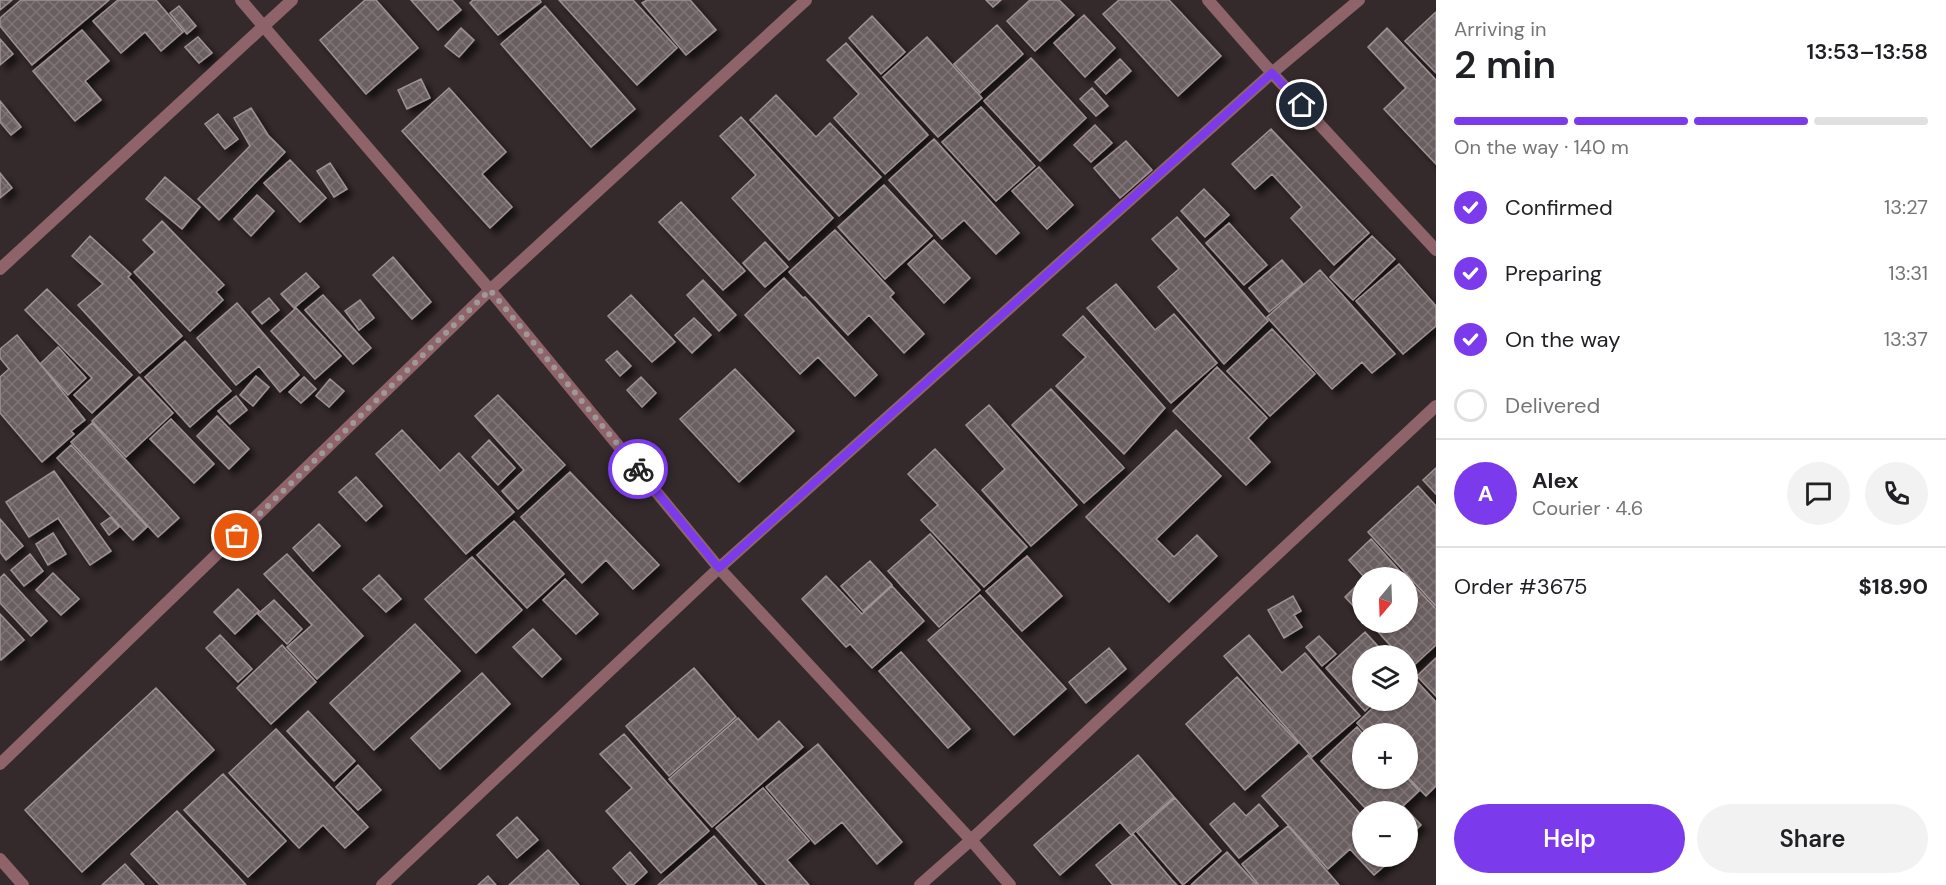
<!DOCTYPE html>
<meta charset="utf-8">
<style>
body{margin:0;font-family:"DM Sans",sans-serif;background:#f2f2f2;color:#202124;height:100vh;display:flex;flex-direction:column;font-size:22px;white-space:nowrap}
*{box-sizing:border-box;margin:0}
p{font-size:20px;color:#757577}
.icon{flex:none;width:33px;height:33px;fill:none;stroke:currentColor;stroke-width:2;stroke-linecap:round;stroke-linejoin:round}
.map{position:relative;flex:1;overflow:hidden}
.panel{display:flex;flex-direction:column;background:#fff;width:510px}
.panel>*{flex:none}
.needle{width:39px;rotate:199deg}
.fabs{position:absolute;left:1352px;top:567px;display:grid;gap:12px}
.fabs a{display:grid;place-items:center;width:66px;height:66px;border-radius:50%;background:#fff;box-shadow:0 2px 4px #0004;font-size:30px}
.pin{position:absolute;display:grid;place-items:center;width:51px;height:51px;color:#fff;margin:-26px;border:3px solid #fff;border-radius:50%;box-shadow:0 2px 6px #0007}
.courier{position:absolute;display:grid;place-items:center;width:60px;height:60px;margin:-30px;border:4px solid #7c3aed;border-radius:50%;background:#fff;color:#222;box-shadow:0 2px 8px #0007}
.headline em{font-style:normal;font-weight:600}
.headline div{display:flex;flex-direction:column-reverse}
.headline{display:flex;align-items:center;justify-content:space-between;height:102px;padding:0 18px}
h1{font-size:39px;font-weight:600;line-height:45px}
.bar{display:grid;grid-template-columns:repeat(4,1fr);gap:9px 6px;align-content:center;height:72px;padding:0 18px}
.bar i{height:8px;border-radius:4px;background:#e0e0e0}
.bar .current{background:#7c3aed}
.bar p{grid-column:span 4}
.line{display:flex;align-items:center;gap:15px;padding:0 18px;border-top:2px solid #e0e0e0}
.line div{flex:1}
.round{display:grid;place-items:center;flex:none;width:63px;height:63px;border-radius:32px;background:#f2f2f2}
ol{padding:0 18px;list-style:none}
li{display:flex;align-items:center;gap:18px;height:66px}
li p{margin-inline-start:auto}
li .icon{padding:6px;border-radius:50%;background:#7c3aed;color:#fff;stroke-width:4}
li:last-child{color:#757577}
li i{width:33px;height:33px;border:3px solid #e0e0e0;border-radius:50%}
.cta{display:flex;gap:12px;margin-top:auto;padding:12px 18px}
.cta a{flex:1;height:69px;border-radius:36px;background:#7c3aed;color:#fff;font-size:24px;font-weight:600;line-height:69px;text-align:center}
.cta a+a{background:#f2f2f2;color:#202124}
main{display:flex;flex:1;min-height:0}
.map>svg:first-child{display:block}
.building{fill:url(#building-cross-hatch);stroke:#9f9293;stroke-width:1.5;filter:url(#shadow)}
.lines{fill:none;stroke-linecap:round;stroke-linejoin:round}
.street{stroke:#8e636a;stroke-width:12}
.done{stroke:#a09898;stroke-width:6;stroke-dasharray:0 10.8}
.route{stroke:#7c3aed;stroke-width:8}
</style>
<main>
<div class="map">
<svg width="1436" height="885" viewBox="0 0 1436 885">
<defs>
<pattern id="building-cross-hatch" width="8" height="8" patternUnits="userSpaceOnUse" patternTransform="scale(1.5)"><rect width="8" height="8" fill="#6b5e60"/><path d="M0 0l8 8M0 8l8-8" fill="none" stroke="#807476"/></pattern>
<filter id="shadow"><feDropShadow dx="5.5" dy="5.5" stdDeviation="3" flood-color="#0009"/></filter>
</defs>
<rect width="100%" height="100%" fill="#352a2b"/>
<path class="building" d="M0,0H12L0,10Z
M21,0H109L32,65L0,26V18Z
M118,0H156L183,32L161,51L145,32L121,53L93,21Z
M365,0H376L418,48L366,94L320,40Z
M411,0H452L461,10L438,30Z
M473,0H540L541,2L498,35L470,3Z
M559,0H633L677,48L637,85Z
M647,0H690L716,30L686,55L642,3Z
M986,0H1001L993,7Z
M1030,0H1059L1074,15L1035,51L1007,21Z
M1119,0H1169L1221,56L1178,96L1103,14Z
M179,6L196,26L187,34L170,13Z
M545,6L635,109L591,147L501,44Z
M1436,12V73L1405,41Z
M1084,15L1115,48L1085,77L1054,43Z
M872,16L905,52L881,74L849,38Z
M997,25L1023,54L980,93L954,64Z
M461,28L474,40L459,57L445,46Z
M1387,28L1436,80V164L1384,109L1406,88L1368,47Z
M82,30L109,61L85,81L101,100L75,121L33,71Z
M198,37L212,53L199,63L185,47Z
M927,37L982,98L938,137L883,77Z
M0,39L13,54L0,65Z
M846,43L928,135L885,174L834,118L859,94L827,60Z
M1031,58L1086,118L1040,161L984,101Z
M1120,59L1131,71L1106,94L1095,82Z
M421,79L430,98L407,109L398,90Z
M449,88L506,152L482,174L512,207L490,228L402,131Z
M1092,88L1108,106L1096,116L1080,99Z
M776,95L816,137L830,123L881,177L839,216L750,120Z
M0,101L21,127L11,135L0,122Z
M981,107L1035,166L996,201L942,142Z
M251,108L268,135L285,152L219,220L198,199L250,146L234,118Z
M218,114L238,139L225,149L205,124Z
M741,117L833,218L789,260L732,198L756,175L720,136Z
M1095,125L1112,143L1091,162L1074,145Z
M1271,129L1369,233L1334,265L1291,218L1302,207L1272,174L1255,189L1232,164Z
M934,139L1019,233L996,254L964,220L942,239L889,180Z
M1126,141L1152,170L1120,198L1094,168Z
M290,160L326,198L300,222L264,183Z
M330,163L347,189L334,197L317,171Z
M1039,167L1073,205L1047,229L1012,191Z
M0,173L12,188L0,198Z
M165,177L200,207L182,229L146,199Z
M884,185L932,236L885,279L838,227Z
M1204,189L1229,215L1205,237L1181,211Z
M257,195L274,211L251,236L234,219Z
M681,202L745,271L723,290L659,222Z
M1177,217L1268,321L1224,364L1158,287L1179,269L1152,239Z
M162,221L224,285L216,292L223,300L190,331L134,272L155,252L143,240Z
M1229,223L1267,265L1244,285L1206,243Z
M835,230L894,293L890,297L924,334L904,353L869,315L848,335L789,272Z
M90,236L131,274L128,277L182,336L140,373L78,305L103,284L72,256Z
M1372,236L1395,259L1353,300L1330,277Z
M934,240L970,278L944,303L908,264Z
M765,242L788,267L765,287L743,263Z
M393,257L431,302L412,319L373,275Z
M1282,260L1303,284L1269,312L1249,288Z
M1399,264L1436,306V326L1403,354L1356,301Z
M1320,270L1395,354L1372,373L1362,362L1332,389L1267,317Z
M306,273L319,287L294,308L281,294Z
M784,278L803,298L805,297L877,375L855,396L818,357L800,374L745,315Z
M703,280L736,315L719,331L687,295Z
M1116,284L1155,330L1174,314L1217,363L1171,403L1087,308Z
M47,289L132,375L92,413L74,395L92,378L25,310Z
M323,295L371,348L353,364L305,310Z
M631,295L675,342L652,362L608,316Z
M269,298L279,310L262,324L252,312Z
M360,300L374,318L359,330L345,311Z
M237,303L299,375L280,392L259,366L236,385L197,338Z
M296,308L341,356L315,379L271,331Z
M1083,316L1165,408L1124,454L1056,386L1086,357L1063,335Z
M694,318L711,335L692,353L675,335Z
M1272,329L1315,374L1270,416L1227,371Z
M17,335L85,420L71,431L74,434L42,462L0,413V377L9,369L0,358V349Z
M185,341L231,391L190,427L145,377Z
M58,347L86,378L68,395L40,364Z
M617,351L631,366L620,376L606,360Z
M1217,367L1267,418L1248,438L1270,462L1246,485L1173,411Z
M735,369L794,431L739,482L680,419Z
M256,376L269,387L253,406L240,395Z
M139,377L173,413L126,457L92,421Z
M304,377L316,389L301,403L289,392Z
M641,377L656,393L642,407L627,390Z
M330,379L344,391L329,407L316,396Z
M1051,389L1124,468L1084,503L1012,425Z
M498,395L565,465L518,509L502,491L524,470L475,416Z
M236,396L247,410L230,424L218,411Z
M989,405L1077,505L1031,546L982,490L1005,469L966,425Z
M217,416L249,449L229,469L197,436Z
M171,419L214,464L194,483L150,439Z
M92,423L179,518L158,537L71,442Z
M402,430L440,471L459,453L514,512L466,554L376,454Z
M1176,430L1221,476L1156,539L1174,557L1197,535L1217,556L1169,602L1086,517Z
M489,440L515,468L498,485L472,457Z
M71,445L147,527L133,540L57,458Z
M935,449L1027,547L984,587L921,520L938,505L908,474Z
M1436,468V494L1423,480Z
M54,471L111,551L90,565L58,518L29,537L6,502Z
M570,472L659,565L633,589L606,560L582,583L521,517Z
M356,477L382,506L366,521L339,492Z
M1418,486L1436,506V606L1368,532Z
M111,517L119,527L109,535L101,524Z
M0,519L23,546L6,560L0,552Z
M514,521L564,574L527,608L477,555Z
M319,524L340,546L313,571L293,548Z
M53,533L66,554L48,565L36,544Z
M930,534L980,590L939,627L888,571Z
M1371,539L1406,578H1365L1349,560Z
M30,554L43,571L24,586L11,570Z
M287,554L363,636L317,679L287,647L312,625L264,574Z
M1027,556L1062,596L1022,631L986,591Z
M472,557L522,610L476,653L425,599Z
M870,561L892,585L863,611L841,586Z
M53,573L79,599L61,615L36,590Z
M4,574L47,621L31,636L0,603V578Z
M379,575L401,599L386,612L363,589Z
M826,576L862,614L892,586L924,621L872,668L850,644L846,647L802,599Z
M1407,578L1436,609V645L1411,668L1407,663V656H1400L1369,622H1407Z
M565,579L598,614L576,634L543,600Z
M1362,580V615L1345,597Z
M238,589L259,611L235,634L214,612Z
M980,595L1066,689L1014,735L928,640Z
M1293,596L1301,611L1294,615L1302,627L1284,638L1268,610Z
M274,600L302,629L287,644L258,614Z
M0,614L24,640L1,660L0,659Z
M415,624L460,671L374,750L330,703Z
M533,629L561,659L542,677L513,647Z
M1365,632L1387,656H1362V700H1376L1365,711L1326,668Z
M220,635L252,669L238,682L206,648Z
M1249,635L1282,673L1305,653L1360,716L1312,757L1224,656Z
M1319,636L1336,654L1322,666L1306,647Z
M282,645L316,682L271,724L237,688Z
M1109,648L1126,669L1086,703L1069,682Z
M901,652L970,729L948,748L879,671Z
M1436,658V696L1417,676Z
M694,668L736,717L669,776L626,726Z
M482,673L510,704L440,769L411,738Z
M1410,674L1436,702V786L1426,796L1407,776V734H1367L1357,723L1381,700H1407V677Z
M1237,677L1298,743L1245,790L1186,724Z
M156,688L214,750L82,872L25,810Z
M308,711L355,761L334,781L287,731Z
M738,718L758,740L779,721L803,747L712,827L669,779Z
M1357,727L1363,734L1362,778H1407L1419,791L1403,806L1421,825L1407,838V812H1369L1321,761Z
M276,729L368,827L345,848L323,825L299,848L229,773Z
M624,734L709,831L661,873L606,811L632,788L600,754Z
M818,744L902,842L877,864L842,822L815,844L766,787Z
M1138,755L1174,797L1131,835L1120,822L1060,875L1034,845Z
M1308,755L1362,816V856H1396L1374,875L1350,849L1328,869L1262,796Z
M358,765L381,790L358,810L336,787Z
M223,774L286,841L248,877L184,810Z
M763,788L809,841L787,860L809,885H767L716,828Z
M1175,798L1221,851L1183,885L1137,832Z
M1234,803L1246,816L1259,804L1278,826L1239,858L1210,824Z
M177,811L236,874L246,885H160L131,854Z
M517,817L538,840L517,858L497,835Z
M1288,826L1339,885H1259L1242,864Z
M1133,834L1172,880L1177,885H1113L1096,865Z
M714,836L757,885H658Z
M548,850L579,885H509Z
M630,852L647,872L633,885H628L613,868Z
M1227,852L1257,885H1191Z
M125,864L144,885H102Z
M488,876L496,885H478Z"/>
<g class="lines">
<path class="street" d="M241,0L490,290L719,568L971,840L1010,885
M1208,0L1272,73L1436,250
M0,269L292,0
M0,764L490,290L806,0
M0,859L23,885
M382,885L719,568L1272,73L1359,0
M920,885L971,840L1436,406"/>
</g>
<g class="lines">
<path class="done" d="M237,536L490,290L638,469"/>
<path class="route" d="M638,469L719,568L1272,73L1302,105"/>
</g>
</svg>
<div class="fabs">
<a><svg class="needle" viewBox="-14 -14 28 28"><path d="M0-13l5 13h-10z" fill="#e53935"/><path d="M0 13l5-13h-10z" fill="#757577"/></svg></a>
<a><svg class="icon" aria-label="layers" viewBox="0 0 24 24"><path d="M12 4l9 5-9 5-9-5zM3 14l9 5 9-5"/></svg></a>
<a>+</a>
<a>−</a>
</div>
<div class="pin" style="left:237px;top:536px;background:#ea580c"><svg class="icon" aria-label="bag" viewBox="0 0 24 24"><path d="M5 8h14l-1 12H6zM9 8a3 3 0 0 1 6 0"/></svg></div>
<div class="pin" style="left:1302px;top:105px;background:#1f2937"><svg class="icon" aria-label="home" viewBox="0 0 24 24"><path d="M3 11l9-7 9 7M6 9v11h12V9"/></svg></div>
<div class="courier" style="left:638px;top:469px"><svg class="icon" aria-label="bike" viewBox="0 0 24 24"><circle cx="6" cy="16" r="4"/><circle cx="18" cy="16" r="4"/><path d="M6 16l4-8h5l3 8M10 8l3 8H6M13 5h3"/></svg></div>
</div>
<section class="panel">
<div class="headline"><div><h1>2 min</h1><p>Arriving in</p></div><em>13:53–13:58</em></div>
<div class="bar"><i class="current"></i><i class="current"></i><i class="current"></i><i></i><p>On the way · 140 m</p></div>
<ol>
<li><svg class="icon" aria-label="check" viewBox="0 0 24 24"><path d="M5 12l5 5 9-10"/></svg>Confirmed<p>13:27</p></li>
<li><svg class="icon" aria-label="check" viewBox="0 0 24 24"><path d="M5 12l5 5 9-10"/></svg>Preparing<p>13:31</p></li>
<li><svg class="icon" aria-label="check" viewBox="0 0 24 24"><path d="M5 12l5 5 9-10"/></svg>On the way<p>13:37</p></li>
<li><i></i>Delivered</li>
</ol>
<div class="line" style="height:108px"><b class="round" style="background:#7c3aed;color:#fff">A</b><div><b>Alex</b><p>Courier · 4.6</p></div><a class="round"><svg class="icon" aria-label="chat" viewBox="0 0 24 24"><path d="M4 5h16v11H9l-5 4z"/></svg></a><a class="round"><svg class="icon" aria-label="phone" viewBox="0 0 24 24"><path d="M5 4h4l2 5-3 2q2 4 5 5l2-3 5 2v4C11 20 4 13 5 4z"/></svg></a></div>
<div class="line" style="height:78px"><div>Order #3675</div><b>$18.90</b></div>
<div class="cta"><a>Help</a><a>Share</a></div>
</section>
</main>
